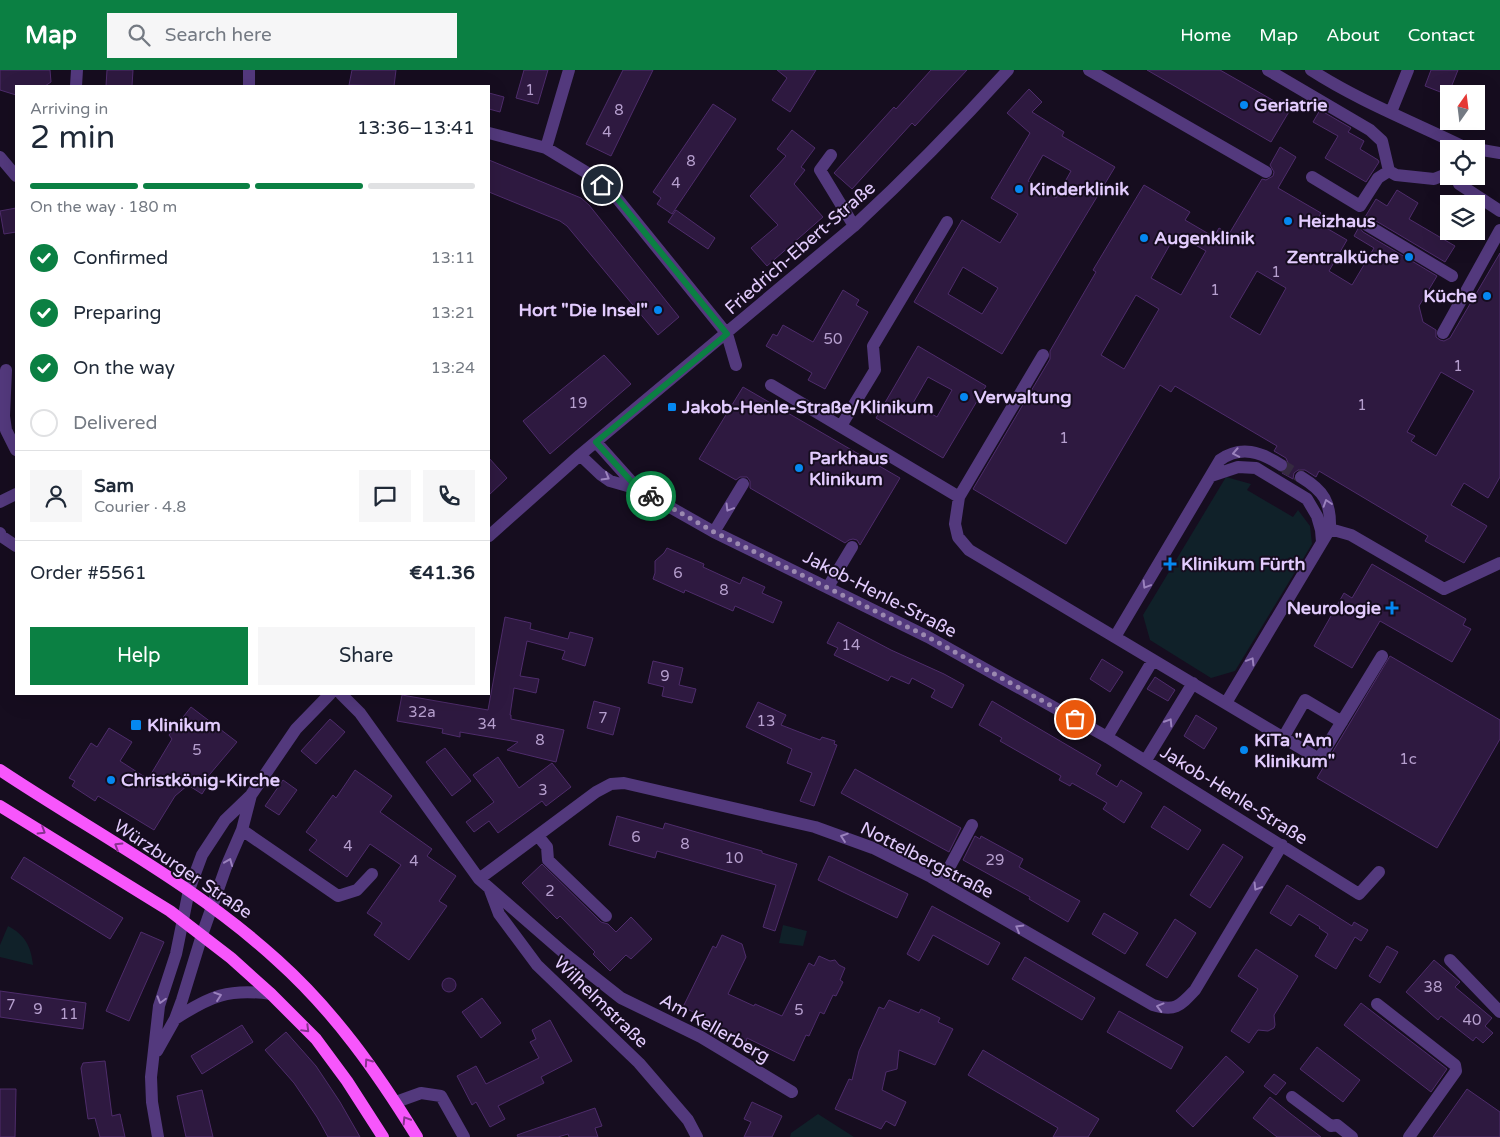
<!DOCTYPE html>
<meta charset="utf-8">
<style>
body{margin:0;font-family:"Varela Round",sans-serif;background:#f6f6f7;color:#1f2937;height:100vh;display:flex;flex-direction:column;font-size:19px;white-space:nowrap}
*{box-sizing:border-box;margin:0}
p{font-size:16px;color:#747a83}
.icon{flex:none;width:28px;height:28px;fill:none;stroke:currentColor;stroke-width:2;stroke-linecap:round;stroke-linejoin:round}
.map{position:relative;flex:1;overflow:hidden}
.drawer{position:absolute;left:15px;top:15px;width:475px;height:610px;display:flex;flex-direction:column;background:#fff;border-radius:0px;box-shadow:0 5px 20px #0002}
.drawer>*{flex:none}
.needle{width:32px;rotate:14deg}
.fabs{position:absolute;left:1440px;top:15px;display:grid;gap:10px}
.fabs a{display:grid;place-items:center;width:45px;height:45px;border-radius:0px;background:#fff;box-shadow:0 5px 20px #0002;font-size:25px}
.pin{position:absolute;display:grid;place-items:center;width:42px;height:42px;color:#fff;margin:-21px;border:2px solid #fff;border-radius:50%;box-shadow:0 1px 5px #0007}
.courier{position:absolute;display:grid;place-items:center;width:50px;height:50px;margin:-25px;border:4px solid #0b8043;border-radius:50%;background:#fff;color:#222;box-shadow:0 1px 6px #0007}
.head em{font-style:normal;font-weight:600}
.head div{display:flex;flex-direction:column-reverse}
.head{display:flex;align-items:center;justify-content:space-between;height:85px;padding:0 15px}
h1{font-size:32px;font-weight:600;line-height:38px}
.bar{display:grid;grid-template-columns:repeat(4,1fr);gap:8px 5px;align-content:center;height:60px;padding:0 15px}
.bar i{height:6px;border-radius:4px;background:#e0e1e3}
.bar .active{background:#0b8043}
.bar p{grid-column:span 4}
.line{display:flex;align-items:center;gap:12px;padding:0 15px;border-top:1px solid #e0e1e3}
.line div{flex:1}
.round{display:grid;place-items:center;flex:none;width:52px;height:52px;border-radius:0px;background:#f6f6f7}
ol{padding:0 15px;list-style:none}
li{display:flex;align-items:center;gap:15px;height:55px}
li p{margin-inline-start:auto}
li .icon{padding:5px;border-radius:50%;background:#0b8043;color:#fff;stroke-width:4}
li:last-child{color:#747a83}
li i{width:28px;height:28px;border:2px solid #e0e1e3;border-radius:50%}
.primary-button{display:flex;gap:10px;margin-top:auto;padding:10px 15px}
.primary-button a{flex:1;height:58px;border-radius:0px;background:#0b8043;color:#fff;font-size:20px;font-weight:600;line-height:58px;text-align:center}
.primary-button a+a{background:#f6f6f7;color:#1f2937}
header{display:flex;align-items:center;gap:30px;box-sizing:border-box;height:70px;padding:0 25px;background:#0b8043;color:#fff}
header strong{font-size:24px}
nav{display:flex;gap:28px;margin-inline-start:auto;font-size:18px}
.search{width:350px;height:45px;background:#f6f6f7;display:flex;align-items:center;gap:12px;box-sizing:border-box;padding:0 18px;border-radius:0px;color:#747a83;font-size:19px}
.map>svg:first-child{display:block}
.green{fill:#102129}
.building{fill:#2e1940;stroke:#4e2c6b;fill-rule:evenodd}
.lines{fill:none;stroke-linecap:round;stroke-linejoin:round}
.minor-tunnel{stroke:#352a40;stroke-width:12;stroke-dasharray:12 6;stroke-linecap:butt}
.minor{stroke:#53397d;stroke-width:12}
.major{stroke:#f756fc;stroke-width:12}
.oneway{stroke:#9b82be}
.oneway2{stroke:#86328e}
.done{stroke:#9b89b0;stroke-width:5;stroke-dasharray:0 9}
.route{stroke:#0b8043;stroke-width:6}
.poi-dot{fill:#0588f1;stroke:#160d1f;stroke-width:2}
.labels{text-anchor:middle;dominant-baseline:central;stroke-width:4;stroke-linejoin:round;paint-order:stroke}
.number-label{font-size:15px;fill:#b69fce}
.poi-label{font-size:18px;font-weight:bold;fill:#e3ccfe;stroke:#160d1f;text-anchor:start}
.street-label{font-size:18px;fill:#e3ccfe;stroke:#160d1f}
</style>
<header>
<strong>Map</strong>
<div class="search"><svg class="icon" aria-label="search" viewBox="0 0 24 24"><circle cx="10" cy="10" r="6"/><path d="M15 15l6 6"/></svg>Search here</div>
<nav><a>Home</a><a>Map</a><a>About</a><a>Contact</a></nav>
</header>
<div class="map">
<svg width="1500" height="1067" viewBox="0 0 1500 1067">
<rect width="100%" height="100%" fill="#160d1f"/>
<path class="green" d="M1226,407L1251,414L1247,420L1293,447L1298,440L1310,456L1312,474L1235,601L1211,608L1150,570L1143,545Z
M783,855L807,861L803,876L779,873Z
M8,856C25,865 31,876 33,895L0,887V875Z
M818,1044L854,1067H790L791,1063Z"/>
<path class="building" d="M0,0H50L51,12L45,16H16V25L0,20Z
M107,0H133L132,16H106Z
M352,0H396L394,16L349,15Z
M524,0H548L538,34L516,28Z
M623,0H653L611,86L586,74Z
M777,0H816L790,42L772,30L787,8Z
M931,0H967L915,56L912,53L852,119L834,103L894,37L896,39Z
M1147,0H1220L1290,40L1271,72Z
M1431,0H1458L1448,25L1425,16Z
M1029,19L1042,32L1032,42L1064,62L1062,66L1115,97L1002,284L914,232L962,150L1000,173L1018,144L991,128L1030,63L1007,43ZM1043,85L1071,101L1056,128L1028,111ZM963,197L998,218L982,244L948,224Z
M489,23L504,27L500,42L489,39Z
M713,34L736,49L672,144L657,134L661,128L653,122Z
M1320,40L1351,58L1348,62L1364,71L1360,79L1378,90L1379,92L1366,112L1325,88L1338,66L1313,52Z
M792,60L815,78L801,97L805,100L794,114L823,147L767,196L751,178L778,155L750,126L786,86L777,79Z
M1280,77L1296,87L1278,118L1321,143L1316,152L1347,170L1329,201L1352,215L1374,178L1354,166L1359,157L1363,162L1437,206L1419,236L1423,252L1436,260V267L1440,270L1444,271L1450,268L1500,183V407L1488,428L1464,413L1451,435L1487,456L1464,493L1425,471L1428,466L1319,401L1316,407L1305,400H1298L1294,403L1293,409L1282,403L1288,400L1289,395L1286,388L1274,381L1277,376L1175,316L1171,322L1160,315L1066,474L973,419L1050,289V281L1096,202L1093,200L1144,115L1190,142L1185,150L1214,167L1219,158L1229,164L1262,109L1266,110L1273,106L1274,102L1270,95ZM1176,164L1206,181L1181,225L1151,208ZM1257,201L1286,218L1260,265L1230,247ZM1136,225L1159,239L1124,299L1101,285ZM1441,302L1474,321L1436,386L1411,371L1415,366L1407,362Z
M489,90L581,128L589,135L679,247L658,265L567,156L560,151L489,122Z
M1397,120L1418,133L1409,149L1455,176L1445,192L1371,148L1365,147L1376,129L1387,136Z
M16,138V162L4,164L0,141Z
M676,140L715,168L708,179L668,152Z
M843,220L859,230L856,235L868,242L825,319L808,310L812,303L766,276L773,264L777,266L783,255L813,272Z
M918,276L986,316L943,388L876,348ZM928,307L952,320L937,347L913,333Z
M604,285L631,314L550,384L523,351Z
M743,317L900,408L860,475L857,470L853,469L849,470L845,473L750,418V411L747,407H740L736,410L699,389Z
M489,388L507,408L489,425Z
M667,478L704,494L703,497L740,514L743,507L765,517L762,523L782,532L773,553L735,536L733,541L685,520L684,523L653,509L655,503V491L664,483Z
M1372,494L1466,549L1463,555L1471,559L1452,592L1380,551L1352,598L1314,576L1344,523L1352,528Z
M505,547L531,553L530,559L568,569L570,562L593,568L585,596L562,589L565,581L527,571L520,606L539,609L536,623L514,618L510,645H511V649L564,660L556,692L507,680L518,672L460,662V667L442,663L443,659L397,651L402,625L488,640Z
M838,552L891,580L944,604L964,615L952,638L931,627L935,620L912,608L909,614L891,606L888,611L834,585L838,578L827,573Z
M1390,586L1500,650V669L1437,778L1317,708Z
M1102,589L1123,602L1110,622L1090,609Z
M653,591L683,598L679,615L696,619L692,633L662,626L664,617L648,613Z
M1155,607L1175,620L1168,631L1147,619Z
M594,631L620,638L613,665L587,658Z
M992,631L1101,695L1096,704L1117,717L1121,710L1142,723L1124,753L1103,739L1107,733L1072,713L1070,716L1059,710L1061,706L1000,671L1002,668L979,655Z
M758,632L786,645L781,655L820,670L822,667L835,671L834,674L837,675L814,736L800,731L812,703L787,693L792,679L746,657Z
M191,637L237,672L205,710L209,713L202,724L188,715L175,726L154,760L98,726L95,731L72,716L75,711L69,708L91,673L97,677L109,658L132,672L120,691L148,709L172,669L169,665Z
M1196,645L1217,658L1204,679L1184,666Z
M330,649L345,662L316,694L301,681Z
M445,678L471,711L452,726L426,692Z
M498,687L519,718L552,693L571,717L546,736L542,731L498,763L489,751L474,762L466,752L494,732L473,705Z
M855,699L961,758L949,782L841,723Z
M355,700L392,726L380,742L432,779L427,786L456,806L439,831L447,836L409,890L374,865L382,853L367,843L401,795L370,774L347,807L309,780L317,770L306,762L333,725L336,728Z
M283,710L297,720L279,745L265,736Z
M1164,736L1201,760L1188,780L1151,757Z
M617,746L663,759L665,753L762,781V783L797,794L775,861L763,857L776,815L657,781L655,788L609,775Z
M975,766L980,769L981,766L1023,789L1019,797L1080,831L1068,852L1029,829L1030,827L963,790Z
M1223,774L1243,787L1210,838L1190,825Z
M829,786L908,824L897,848L818,810Z
M24,787L123,848L110,869L11,808Z
M542,794L601,852L608,854L616,862L631,847L652,869L631,889L626,885L610,901L593,884L595,882L560,846L557,849L522,813Z
M1287,815L1352,856L1354,852L1368,860L1361,871L1355,867L1336,899L1315,886L1328,864L1319,858L1320,857L1299,844L1291,856L1270,843Z
M932,836L1000,873L988,895L933,865L919,891L907,884Z
M1104,843L1138,863L1125,884L1092,864Z
M1175,849L1196,863L1167,908L1146,895Z
M141,862L164,872L129,951L106,941Z
M722,865L742,874L746,887L728,924L754,936L755,934L782,946L809,893L814,896L819,886L830,891L835,890L839,895L845,898L840,910L843,912L836,926L833,925L824,944L820,942L809,966L806,965L794,991L747,968L746,972L711,954L712,951L683,937L713,876L716,878Z
M1387,876L1398,882L1380,913L1369,906Z
M1256,879L1298,906L1274,945L1275,955L1274,958L1268,961L1258,960L1249,973L1231,961L1258,919L1238,906Z
M1025,887L1095,928L1082,950L1012,909Z
M1434,890L1460,912L1455,917L1492,948L1485,956L1493,963L1483,973L1476,967L1473,971L1441,946L1438,950L1406,922Z
M442 915a7 7 0 1 1 14 0a7 7 0 1 1-14 0Z
M0,921L86,933L83,959L0,947Z
M482,928L501,953L481,968L462,942Z
M889,930L919,943L921,939L940,948L938,952L953,959L935,995L899,980L897,999L886,1002L882,1020L906,1032L895,1056L886,1051L881,1059L835,1039L849,1009L852,1010L859,981L879,937L884,939Z
M1361,933L1447,999L1431,1022L1344,955Z
M1119,941L1183,977L1171,999L1107,962Z
M550,950L572,991L541,1007L544,1013L498,1036L505,1049L490,1057L476,1032L472,1035L457,1006L476,996L486,1014L539,988L530,972L536,969L532,960Z
M242,955L253,972L202,1004L191,986Z
M286,962L316,996L340,1032L360,1067H328L317,1047L294,1013L265,980Z
M1317,977L1360,1010L1343,1032L1300,999Z
M983,980L1099,1049L1088,1067H1053L1058,1058L968,1005Z
M1226,986L1244,1002L1193,1057L1176,1041Z
M105,991L112,1046L120,1044L125,1067H100L95,1048L88,1049L81,998L83,993Z
M1274,1004L1286,1013L1276,1025L1264,1016Z
M0,1019H16L15,1067H0Z
M1467,1019L1500,1042V1067H1433Z
M202,1020L213,1067H186L177,1026Z
M1270,1027L1291,1044L1321,1067H1277L1253,1048Z
M752,1032L782,1046L772,1067H744L751,1052L744,1049Z
M595,1038L602,1056L595,1058L598,1067H569L568,1064L558,1067H518L517,1065Z"/>
<g class="lines">
<path class="minor-tunnel" d="M1281,395L1301,407"/>
<path class="minor" d="M1089,0L1266,102
M1268,0L1370,60L1382,71L1389,101L1396,105L1434,109L1449,103
M1311,0C1359,31 1413,52 1464,77L1472,79
M76,16L77,0
M249,16V0
M1391,42L1408,0
M489,63L546,78L589,104L616,127L727,264L736,295
M546,78L569,0
M1476,79L1500,83
M831,85L820,100L854,156
M0,87L16,106
M1456,106L1459,114L1500,141
M1312,107L1360,136L1378,108L1389,101
M1367,155L1452,206
M1443,263L1500,160
M1043,285L959,427L955,454L958,467L969,480L1319,689L1382,586
M6,300L4,346L6,360L16,380
M771,315L959,427
M841,356L875,300L873,276L947,152
M596,372L638,419
M580,385L600,404L610,411L638,419L714,462L928,567L1107,667L1359,824L1379,802
M1211,406L1238,397L1256,398L1307,429L1317,446L1321,460L1322,472
M0,432L16,424
M1330,459L1351,465L1444,519L1500,493
M714,462L743,414
M0,463L1,466L16,476
M489,466L580,385L854,156C908,106 959,54 1008,0
M828,517L852,477
M1115,567L1220,390C1241,375 1261,382 1281,395
M341,624L360,643L479,809L564,883L621,928L701,967L792,1022
M1226,633L1330,459C1331,432 1324,421 1301,407
M1107,667L1153,590
M1283,668L1305,630L1342,652
M1146,690L1193,613
M242,760L338,826L357,820L372,804
M538,766L547,777L548,790L606,846
M479,809L596,722L611,714L624,713L815,757L873,778L931,807L1153,935C1175,942 1180,936 1195,920L1282,775
M941,813L972,755
M490,820L499,844L537,895L639,993L688,1050L697,1067
M1450,890L1500,942
M1377,934L1455,995L1456,1001L1409,1067
M175,949C210,926 229,918 271,924
M157,981L175,949L182,930L202,865L226,797L242,760L251,725
M1292,1027L1331,1056L1337,1055L1352,1067
M396,1032L421,1023L441,1026L464,1067
M158,1067L152,1032L151,1007L159,936L176,884L189,820L202,785L225,750L251,725L296,659L330,624"/>
<path class="major" d="M0,700C93,762 194,814 277,890C334,941 377,1002 417,1067
M0,736L170,841L231,888L271,924L316,969L347,1011L383,1067"/>
</g>
<defs><path id="oneway-chevron" d="M-2-3.5L2.5 0L-2 3.5" fill="none" stroke-width="1.6" stroke-linecap="round" stroke-linejoin="round" transform="scale(1.25)"/></defs>
<g class="oneway">
<use href="#oneway-chevron" transform="translate(1236 383) rotate(169)"/>
<use href="#oneway-chevron" transform="translate(606 407) rotate(30)"/>
<use href="#oneway-chevron" transform="translate(1327 433) rotate(-108)"/>
<use href="#oneway-chevron" transform="translate(729 438) rotate(121)"/>
<use href="#oneway-chevron" transform="translate(1146 515) rotate(121)"/>
<use href="#oneway-chevron" transform="translate(1251 591) rotate(-59)"/>
<use href="#oneway-chevron" transform="translate(1169 652) rotate(-58)"/>
<use href="#oneway-chevron" transform="translate(844 767) rotate(-161)"/>
<use href="#oneway-chevron" transform="translate(229 792) rotate(-68)"/>
<use href="#oneway-chevron" transform="translate(1257 817) rotate(121)"/>
<use href="#oneway-chevron" transform="translate(1019 858) rotate(-150)"/>
<use href="#oneway-chevron" transform="translate(218 926) rotate(-19)"/>
<use href="#oneway-chevron" transform="translate(161 930) rotate(106)"/>
<use href="#oneway-chevron" transform="translate(1160 937) rotate(-165)"/>
</g>
<g class="oneway2">
<use href="#oneway-chevron" transform="translate(42 761) rotate(32)"/>
<use href="#oneway-chevron" transform="translate(118 776) rotate(-148)"/>
<use href="#oneway-chevron" transform="translate(306 959) rotate(45)"/>
<use href="#oneway-chevron" transform="translate(368 992) rotate(-125)"/>
<use href="#oneway-chevron" transform="translate(406 1050) rotate(-122)"/>
</g>
<g class="lines">
<path class="done" d="M651,426L714,462L928,567L1075,649"/>
<path class="route" d="M602,115L616,127L727,264L596,372L638,419L651,426"/>
</g>
<g class="poi-dot">
<circle cx="1244" cy="35" r="5"/>
<circle cx="1019" cy="119" r="5"/>
<circle cx="1288" cy="151" r="5"/>
<circle cx="1144" cy="168" r="5"/>
<circle cx="1409" cy="187" r="5"/>
<circle cx="1487" cy="226" r="5"/>
<circle cx="658" cy="240" r="5"/>
<circle cx="964" cy="327" r="5"/>
<rect x="667" y="332" width="10" height="10" rx="2.5"/>
<circle cx="799" cy="398" r="5"/>
<path d="M1167.5 486.5h5v5h5v5h-5v5h-5v-5h-5v-5h5z"/>
<path d="M1389.5 530.5h5v5h5v5h-5v5h-5v-5h-5v-5h5z"/>
<rect x="130" y="649" width="12" height="12" rx="2.5"/>
<circle cx="1244" cy="680" r="5"/>
<circle cx="111" cy="710" r="5"/>
</g>
<g class="labels">
<g class="number-label">
<text x="530" y="20">1</text>
<text x="619" y="40">8</text>
<text x="607" y="62">4</text>
<text x="691" y="91">8</text>
<text x="676" y="113">4</text>
<text x="1276" y="202">1</text>
<text x="1215" y="220">1</text>
<text x="833" y="269">50</text>
<text x="1458" y="296">1</text>
<text x="578" y="333">19</text>
<text x="1362" y="335">1</text>
<text x="1064" y="368">1</text>
<text x="678" y="503">6</text>
<text x="724" y="520">8</text>
<text x="851" y="575">14</text>
<text x="665" y="606">9</text>
<text x="422" y="642">32a</text>
<text x="603" y="648">7</text>
<text x="766" y="651">13</text>
<text x="487" y="654">34</text>
<text x="540" y="670">8</text>
<text x="197" y="680">5</text>
<text x="1408" y="689">1c</text>
<text x="543" y="720">3</text>
<text x="636" y="767">6</text>
<text x="685" y="774">8</text>
<text x="348" y="776">4</text>
<text x="734" y="788">10</text>
<text x="995" y="790">29</text>
<text x="414" y="791">4</text>
<text x="550" y="821">2</text>
<text x="1433" y="917">38</text>
<text x="11" y="935">7</text>
<text x="38" y="939">9</text>
<text x="799" y="940">5</text>
<text x="69" y="944">11</text>
<text x="1472" y="950">40</text>
</g>
<g class="poi-label">
<text x="1254" y="35">Geriatrie</text>
<text x="1029" y="119">Kinderklinik</text>
<text x="1298" y="151">Heizhaus</text>
<text x="1154" y="168">Augenklinik</text>
<text x="1399" y="187" text-anchor="end">Zentralküche</text>
<text x="1477" y="226" text-anchor="end">Küche</text>
<text x="648" y="240" text-anchor="end">Hort "Die Insel"</text>
<text x="974" y="327">Verwaltung</text>
<text x="682" y="337">Jakob-Henle-Straße/Klinikum</text>
<text x="809" y="388">Parkhaus<tspan x="809" dy="21">Klinikum</tspan></text>
<text x="1181" y="494">Klinikum Fürth</text>
<text x="1381" y="538" text-anchor="end">Neurologie</text>
<text x="147" y="655">Klinikum</text>
<text x="1254" y="670">KiTa "Am<tspan x="1254" dy="21">Klinikum"</tspan></text>
<text x="121" y="710">Christkönig-Kirche</text>
</g>
<g class="street-label">
<text transform="translate(800 178) rotate(-41)">Friedrich-Ebert-Straße</text>
<text transform="translate(880 524) rotate(27)">Jakob-Henle-Straße</text>
<text transform="translate(1234 725) rotate(32)">Jakob-Henle-Straße</text>
<text transform="translate(927 790) rotate(27)">Nottelbergstraße</text>
<text transform="translate(183 799) rotate(34)">Würzburger Straße</text>
<text transform="translate(601 932) rotate(44)">Wilhelmstraße</text>
<text transform="translate(715 958) rotate(29)">Am Kellerberg</text>
</g>
</g>
</svg>
<div class="fabs">
<a><svg class="needle" viewBox="-14 -14 28 28"><path d="M0-13l5 13h-10z" fill="#e53935"/><path d="M0 13l5-13h-10z" fill="#747a83"/></svg></a>
<a><svg class="icon" aria-label="locate" viewBox="0 0 24 24"><circle cx="12" cy="12" r="6"/><path d="M12 2v4M12 18v4M2 12h4M18 12h4"/></svg></a>
<a><svg class="icon" aria-label="layers" viewBox="0 0 24 24"><path d="M12 4l9 5-9 5-9-5zM3 14l9 5 9-5"/></svg></a>
</div>
<div class="pin" style="left:1075px;top:649px;background:#ea580c"><svg class="icon" aria-label="bag" viewBox="0 0 24 24"><path d="M5 8h14l-1 12H6zM9 8a3 3 0 0 1 6 0"/></svg></div>
<div class="pin" style="left:602px;top:115px;background:#1f2937"><svg class="icon" aria-label="home" viewBox="0 0 24 24"><path d="M3 11l9-7 9 7M6 9v11h12V9"/></svg></div>
<div class="courier" style="left:651px;top:426px"><svg class="icon" aria-label="bike" viewBox="0 0 24 24"><circle cx="6" cy="16" r="4"/><circle cx="18" cy="16" r="4"/><path d="M6 16l4-8h5l3 8M10 8l3 8H6M13 5h3"/></svg></div>
<section class="drawer">
<div class="head"><div><h1>2 min</h1><p>Arriving in</p></div><em>13:36–13:41</em></div>
<div class="bar"><i class="active"></i><i class="active"></i><i class="active"></i><i></i><p>On the way · 180 m</p></div>
<ol>
<li><svg class="icon" aria-label="check" viewBox="0 0 24 24"><path d="M5 12l5 5 9-10"/></svg>Confirmed<p>13:11</p></li>
<li><svg class="icon" aria-label="check" viewBox="0 0 24 24"><path d="M5 12l5 5 9-10"/></svg>Preparing<p>13:21</p></li>
<li><svg class="icon" aria-label="check" viewBox="0 0 24 24"><path d="M5 12l5 5 9-10"/></svg>On the way<p>13:24</p></li>
<li><i></i>Delivered</li>
</ol>
<div class="line" style="height:90px"><a class="round"><svg class="icon" aria-label="person" viewBox="0 0 24 24"><circle cx="12" cy="8" r="4"/><path d="M4 21q1-7 8-7t8 7"/></svg></a><div><b>Sam</b><p>Courier · 4.8</p></div><a class="round"><svg class="icon" aria-label="chat" viewBox="0 0 24 24"><path d="M4 5h16v11H9l-5 4z"/></svg></a><a class="round"><svg class="icon" aria-label="phone" viewBox="0 0 24 24"><path d="M5 4h4l2 5-3 2q2 4 5 5l2-3 5 2v4C11 20 4 13 5 4z"/></svg></a></div>
<div class="line" style="height:65px"><div>Order #5561</div><b>€41.36</b></div>
<div class="primary-button"><a>Help</a><a>Share</a></div>
</section>
</div>
